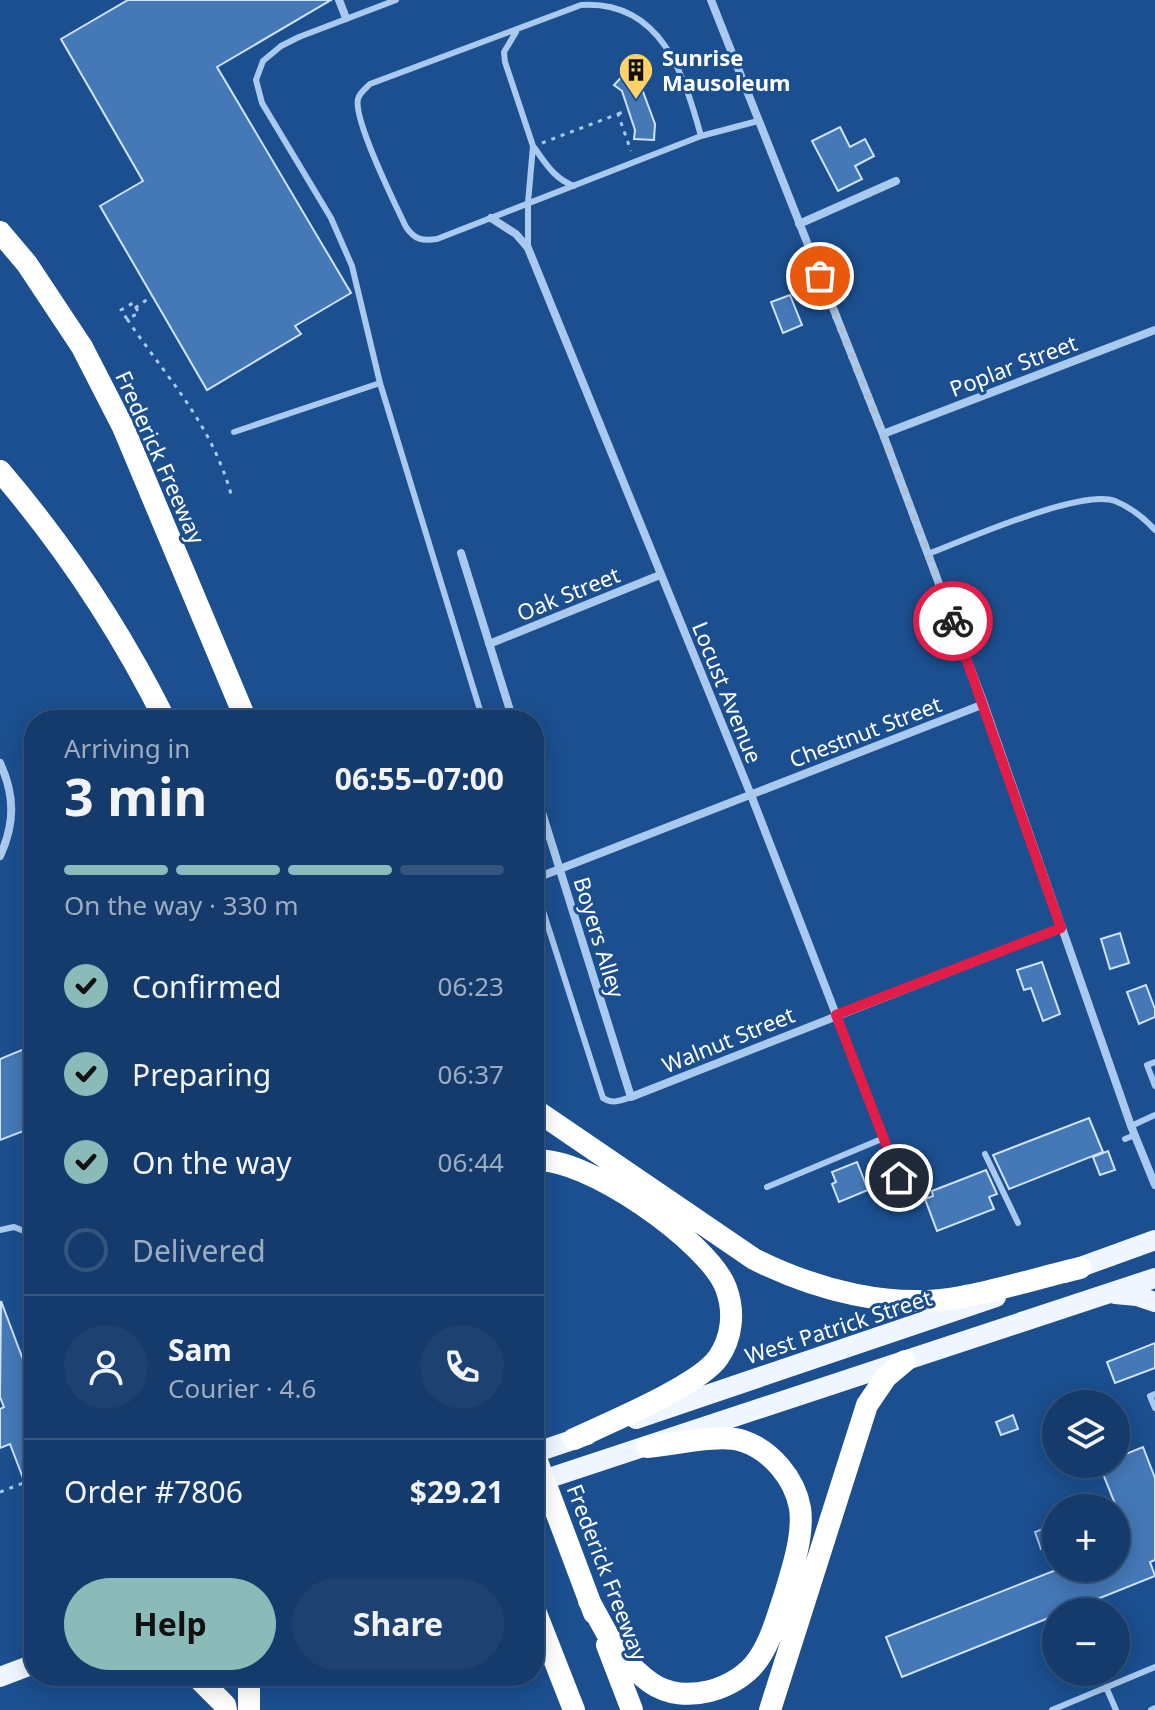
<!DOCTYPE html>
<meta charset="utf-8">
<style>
body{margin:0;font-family:"Noto Sans",sans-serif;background:#1d4271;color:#f1f3f6;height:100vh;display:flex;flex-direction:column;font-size:30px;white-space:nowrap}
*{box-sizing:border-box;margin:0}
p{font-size:26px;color:#9dadc1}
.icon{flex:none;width:44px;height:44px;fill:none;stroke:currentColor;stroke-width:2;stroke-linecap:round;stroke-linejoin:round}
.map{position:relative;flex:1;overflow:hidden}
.side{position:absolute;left:24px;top:710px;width:520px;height:976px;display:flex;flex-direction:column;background:#143b6b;border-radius:32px;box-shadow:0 4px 20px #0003,0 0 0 2px #33557e}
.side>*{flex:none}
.fabs{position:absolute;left:1042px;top:1390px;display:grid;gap:16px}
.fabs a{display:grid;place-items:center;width:88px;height:88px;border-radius:50%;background:#143b6b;box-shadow:0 4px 20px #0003,0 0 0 2px #33557e;font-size:40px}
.pin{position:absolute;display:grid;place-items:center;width:68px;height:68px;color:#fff;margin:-34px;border:4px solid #fff;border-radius:50%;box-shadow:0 2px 8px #0007}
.courier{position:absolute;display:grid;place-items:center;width:80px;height:80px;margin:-40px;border:6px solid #e11d48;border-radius:50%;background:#fff;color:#222;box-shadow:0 2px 10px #0007}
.headline em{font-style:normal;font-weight:700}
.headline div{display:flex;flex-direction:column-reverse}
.headline{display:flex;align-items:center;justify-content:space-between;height:136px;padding:0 40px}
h1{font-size:52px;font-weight:700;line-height:60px}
.bar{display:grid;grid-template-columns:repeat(4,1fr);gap:12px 8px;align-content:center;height:96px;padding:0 40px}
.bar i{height:10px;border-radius:6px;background:#33557e}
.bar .current{background:#8bbbb9}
.bar p{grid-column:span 4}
.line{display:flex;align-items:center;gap:20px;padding:0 40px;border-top:2px solid #33557e}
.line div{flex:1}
.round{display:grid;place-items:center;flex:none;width:84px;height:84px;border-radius:42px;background:#1d4271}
ol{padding:0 40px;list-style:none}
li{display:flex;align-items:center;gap:24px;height:88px}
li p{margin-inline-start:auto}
li .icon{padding:8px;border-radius:50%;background:#8bbbb9;color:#111;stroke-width:4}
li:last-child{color:#9dadc1}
li i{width:44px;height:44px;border:4px solid #33557e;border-radius:50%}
.primary-button{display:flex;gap:16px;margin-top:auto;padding:16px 40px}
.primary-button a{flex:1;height:92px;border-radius:48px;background:#8bbbb9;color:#111;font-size:32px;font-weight:700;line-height:92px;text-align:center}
.primary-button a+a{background:#1d4271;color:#f1f3f6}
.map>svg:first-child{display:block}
.water{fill:#3c6290;stroke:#9cc4f0;stroke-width:2}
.building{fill:#4478b7;stroke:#cfe3fa;stroke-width:2}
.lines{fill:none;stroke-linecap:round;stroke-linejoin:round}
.path{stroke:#a9c9ee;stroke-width:3;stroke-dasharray:4 6;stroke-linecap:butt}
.service{stroke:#a9c9ee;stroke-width:6}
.minor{stroke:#a9c9ee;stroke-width:8}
.primary{stroke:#f0f6ff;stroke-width:20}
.motorway{stroke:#fff;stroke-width:22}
.done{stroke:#afc1d8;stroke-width:8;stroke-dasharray:0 14.4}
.route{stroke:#e11d48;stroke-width:10}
.labels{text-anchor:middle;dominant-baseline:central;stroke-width:6;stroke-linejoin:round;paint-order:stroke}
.poi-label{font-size:22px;font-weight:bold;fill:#fff;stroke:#1b4f8f;text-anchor:start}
.street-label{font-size:22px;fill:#fff;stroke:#1b4f8f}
</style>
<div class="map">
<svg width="1155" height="1710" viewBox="0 0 1155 1710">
<rect width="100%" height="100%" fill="#1b4f8f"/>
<path class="water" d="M1056,1524V1544L1041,1549L1035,1532Z"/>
<path class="building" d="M128,0H331L217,67L351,293L295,326L301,334L207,390L100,206L143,181L61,39Z
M628,70L639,81L655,124L654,140L634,139L635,130L622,91L614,85Z
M840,127L850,147L865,139L874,156L855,166L862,179L838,191L812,141Z
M790,295L802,325L783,333L771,302Z
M1120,933L1129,963L1110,969L1101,939Z
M1042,962L1060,1014L1043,1021L1031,988L1024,990L1017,970Z
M1146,985L1155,1009V1017L1139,1024L1127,992Z
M34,1045V1127L0,1140V1059Z
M1089,1118L1103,1152L1009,1189L993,1155Z
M1108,1151L1115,1170L1100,1175L1093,1157Z
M857,1162L868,1190L839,1202L832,1184L836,1182L832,1172Z
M986,1170L997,1194L989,1197L994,1209L937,1231L925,1199L933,1196L932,1191Z
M1,1301L34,1389V1474L23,1478L10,1444L0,1448V1409L4,1407L0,1397Z
M1155,1343V1368L1115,1383L1107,1362Z
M1013,1415L1018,1429L1001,1435L996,1422Z
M1143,1447L1155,1478V1560L1150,1562L1155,1576L1065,1612H1056V1615L902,1677L886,1637L1061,1568H1116V1546L1130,1541L1099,1464H1116V1458Z"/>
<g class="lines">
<path class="path" d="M618,114L628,110
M542,143L618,114L631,151
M135,308L152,296
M127,319L121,310L133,303L139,313L127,319C167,378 211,423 231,494
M32,1304L34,1309
M0,1492L34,1479"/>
<path class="service" d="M396,0L299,37L281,46L263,61L256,80L262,103L331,218L352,266L380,383L483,720
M516,32L504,52L505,62L533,146L528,203V248
M701,136C684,74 661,0 581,5L370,84C365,89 360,92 358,99C353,119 395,204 406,227C415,240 422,241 437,239L701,136L758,121
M533,146C546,163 553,178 574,186
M234,432L380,383
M928,554C965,540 1082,488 1115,501C1130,507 1145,519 1155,530
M534,883L603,1098C612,1104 620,1101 631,1097
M1155,1062L1147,1065L1155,1086
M1131,1126L1155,1115
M1125,1139L1135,1135
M985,1154L1018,1223
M767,1187L884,1138
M0,1230L14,1227L34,1235
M1155,1394L1150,1396L1155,1408
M1106,1687L1116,1710
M1052,1710L1155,1667
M1151,1710L1155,1708"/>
<path class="minor" d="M339,0L346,18
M711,0L883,434L984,704L1131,1126L1155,1185
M491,218L516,234L528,248L751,795L907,1198
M799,224L896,181
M883,434L1155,330
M461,553L513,720
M489,644L660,575
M0,763C15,795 15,824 0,856
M534,787L631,1097L1061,928
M534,879L984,704"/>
<path class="primary" d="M1064,1273L1155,1240
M1115,1294L1137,1296L1155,1302
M636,1419L996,1297
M534,1453L587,1435
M534,1483L1155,1278
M0,1677L34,1664"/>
<path class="motorway" d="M0,232L27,264L82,347L123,427L246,720
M0,471C66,548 120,630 165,720
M534,1109L754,1259C816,1290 891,1310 961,1297C1001,1290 1041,1277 1080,1268
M534,1161C583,1154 709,1242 726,1288C735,1312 732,1338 718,1358C698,1386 608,1423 574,1439
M534,1453L594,1613
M589,1601C599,1618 608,1638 620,1654C628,1663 641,1676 651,1683C684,1706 738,1690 759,1658C771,1640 777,1618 784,1597C792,1571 804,1535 800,1508C795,1479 771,1450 743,1441C720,1433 672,1445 647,1447
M534,1608L574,1710
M607,1645L632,1710
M196,1676L225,1705L226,1710
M249,1710V1676
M770,1710L867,1405L886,1377L905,1361"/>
</g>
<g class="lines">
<path class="done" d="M820,276L883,434L953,621"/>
<path class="route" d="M899,1178L836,1015L1061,928L953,621"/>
</g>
<defs>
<g id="building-pin" transform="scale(1.8)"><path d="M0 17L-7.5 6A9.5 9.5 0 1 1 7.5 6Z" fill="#ffd166" stroke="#1b4f8f"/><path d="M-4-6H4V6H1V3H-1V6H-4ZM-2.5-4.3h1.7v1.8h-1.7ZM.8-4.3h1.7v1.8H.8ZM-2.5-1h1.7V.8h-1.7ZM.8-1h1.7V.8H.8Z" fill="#111"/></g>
</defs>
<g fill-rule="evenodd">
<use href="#building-pin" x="636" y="70"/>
</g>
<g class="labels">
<g class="poi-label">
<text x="662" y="57">Sunrise<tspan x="662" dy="25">Mausoleum</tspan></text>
</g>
<g class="street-label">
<text transform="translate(1013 365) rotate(-21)">Poplar Street</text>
<text transform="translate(161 457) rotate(66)">Frederick Freeway</text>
<text transform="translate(568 593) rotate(-22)">Oak Street</text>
<text transform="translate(728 692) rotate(68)">Locust Avenue</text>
<text transform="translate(865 731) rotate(-21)">Chestnut Street</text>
<text transform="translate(600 937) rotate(73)">Boyers Alley</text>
<text transform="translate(728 1039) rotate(-22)">Walnut Street</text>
<text transform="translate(838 1326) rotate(-18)">West Patrick Street</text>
<text transform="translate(608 1572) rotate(69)">Frederick Freeway</text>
</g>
</g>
</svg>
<div class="fabs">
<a><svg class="icon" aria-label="layers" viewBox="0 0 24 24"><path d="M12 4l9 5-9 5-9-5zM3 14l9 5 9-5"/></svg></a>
<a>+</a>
<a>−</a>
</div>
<div class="pin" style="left:820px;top:276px;background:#ea580c"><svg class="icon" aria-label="bag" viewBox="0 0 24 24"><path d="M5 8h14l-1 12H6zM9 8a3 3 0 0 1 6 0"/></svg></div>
<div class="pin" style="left:899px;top:1178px;background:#1f2937"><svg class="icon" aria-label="home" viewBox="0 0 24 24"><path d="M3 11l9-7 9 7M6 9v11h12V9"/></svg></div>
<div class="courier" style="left:953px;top:621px"><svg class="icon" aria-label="bike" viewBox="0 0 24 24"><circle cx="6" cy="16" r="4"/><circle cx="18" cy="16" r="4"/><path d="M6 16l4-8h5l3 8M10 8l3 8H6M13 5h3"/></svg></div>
<section class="side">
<div class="headline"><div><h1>3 min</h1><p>Arriving in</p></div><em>06:55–07:00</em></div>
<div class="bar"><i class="current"></i><i class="current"></i><i class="current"></i><i></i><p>On the way · 330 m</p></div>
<ol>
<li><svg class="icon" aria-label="check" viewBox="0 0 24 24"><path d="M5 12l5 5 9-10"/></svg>Confirmed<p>06:23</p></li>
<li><svg class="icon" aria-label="check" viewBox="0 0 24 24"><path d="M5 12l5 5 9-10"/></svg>Preparing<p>06:37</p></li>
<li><svg class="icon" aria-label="check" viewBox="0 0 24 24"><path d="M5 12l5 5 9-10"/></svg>On the way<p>06:44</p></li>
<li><i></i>Delivered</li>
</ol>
<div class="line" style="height:144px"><a class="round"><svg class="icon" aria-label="person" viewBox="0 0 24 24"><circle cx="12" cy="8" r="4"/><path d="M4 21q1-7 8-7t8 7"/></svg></a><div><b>Sam</b><p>Courier · 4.6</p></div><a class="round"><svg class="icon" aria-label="phone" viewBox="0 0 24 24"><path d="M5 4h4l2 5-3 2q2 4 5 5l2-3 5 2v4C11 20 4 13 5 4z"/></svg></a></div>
<div class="line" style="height:104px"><div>Order #7806</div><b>$29.21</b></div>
<div class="primary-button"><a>Help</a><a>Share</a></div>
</section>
</div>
